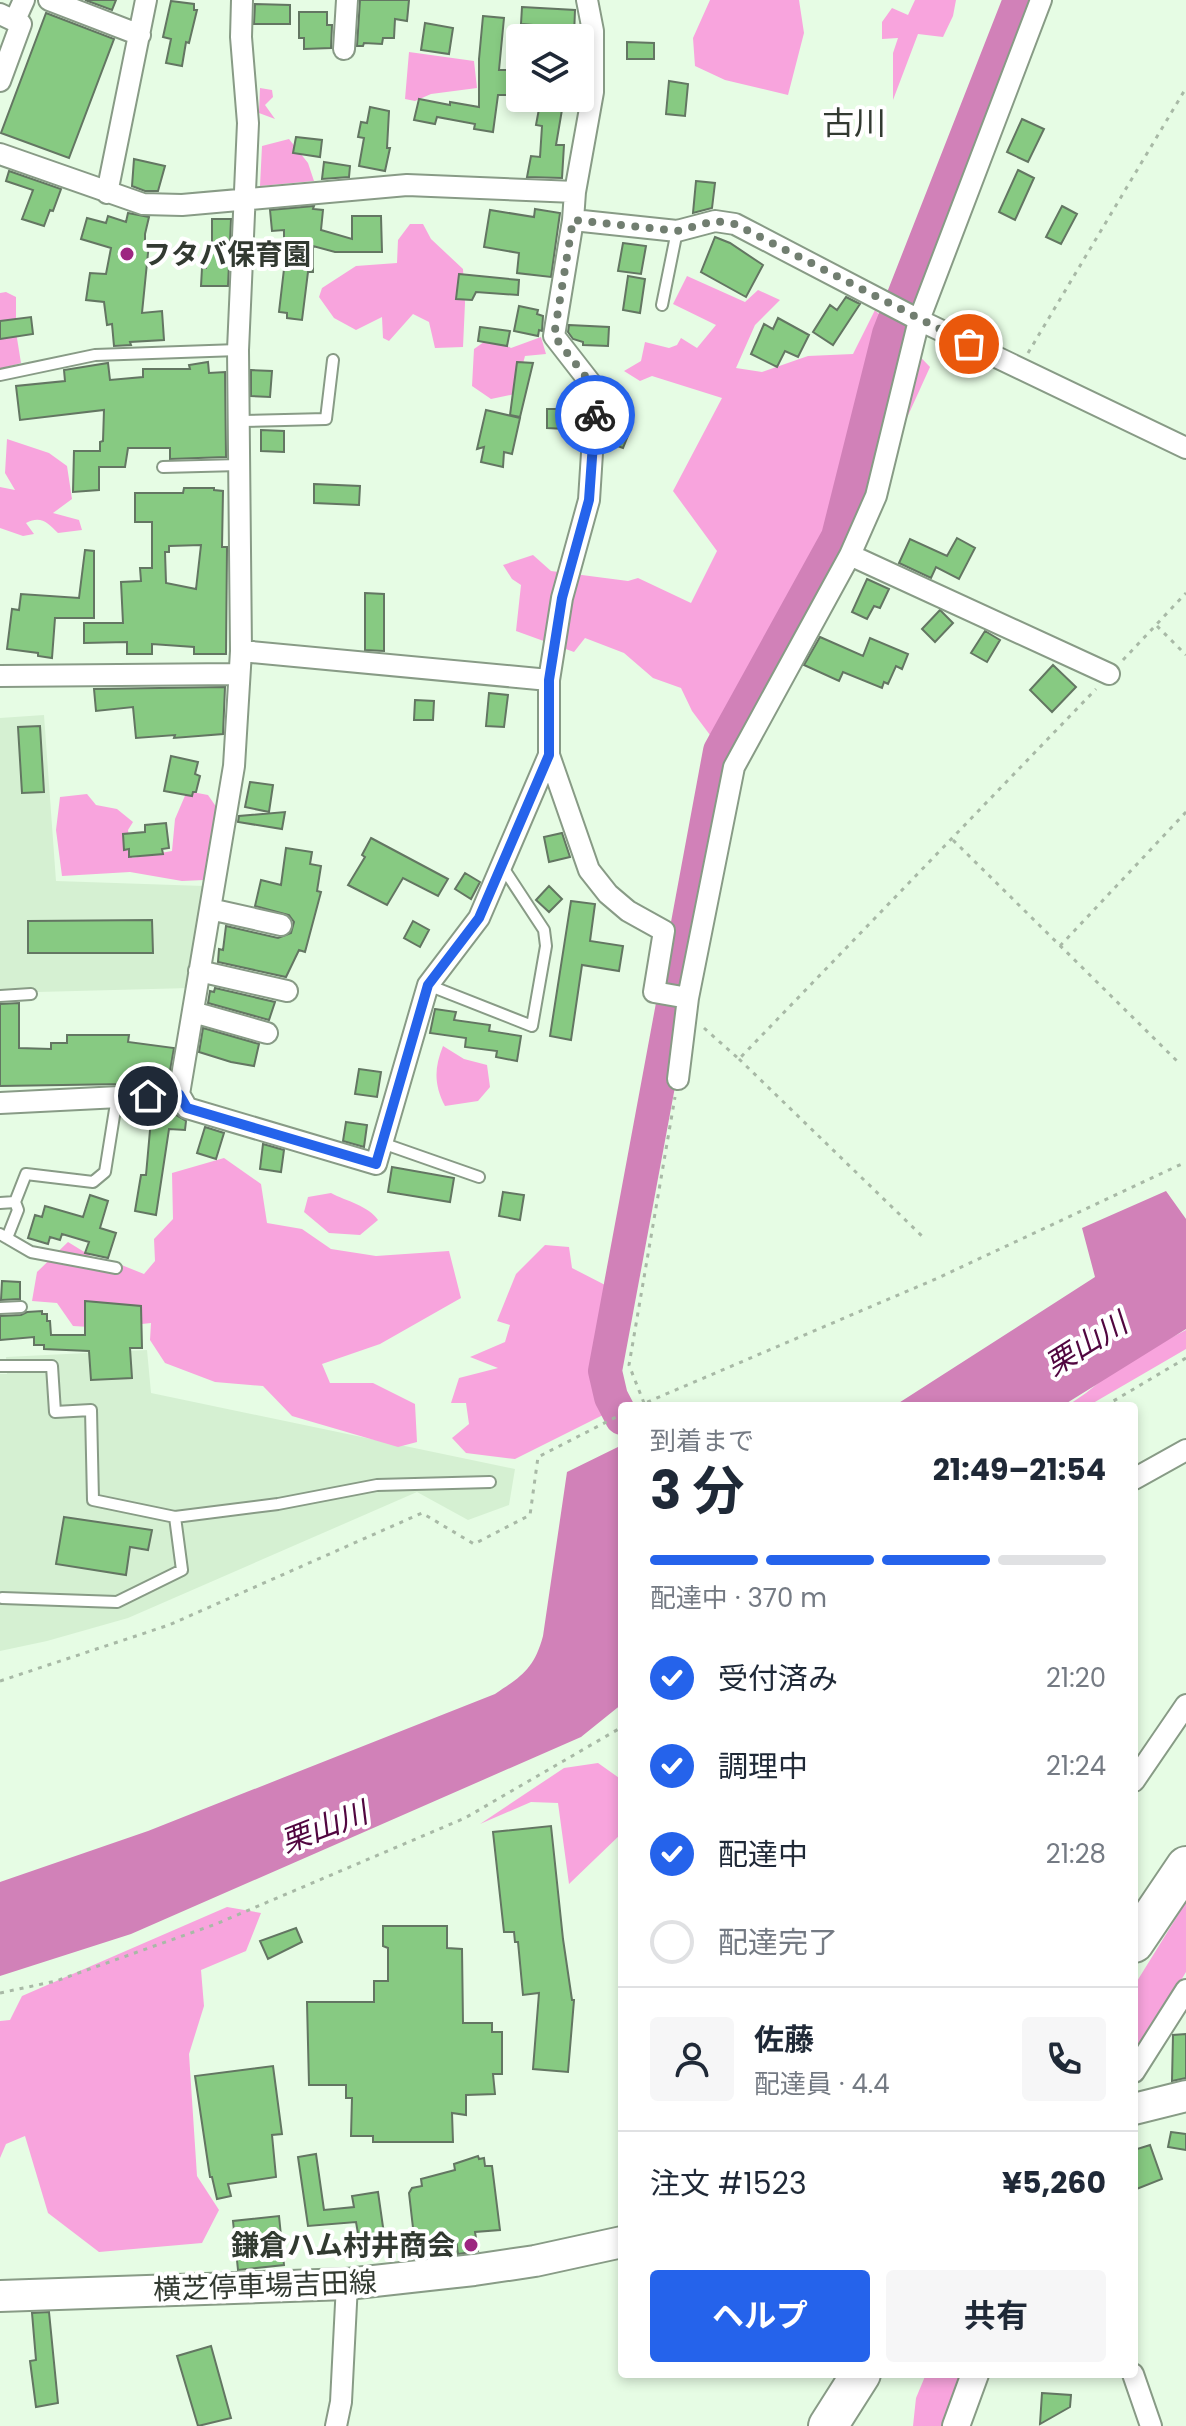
<!DOCTYPE html>
<html lang="ja">
<meta charset="utf-8">
<style>
body{margin:0;font-family:Poppins,"Noto Sans JP",sans-serif;background:#f6f6f7;color:#1f2937;height:100vh;display:flex;flex-direction:column;font-size:30px;white-space:nowrap}
*{box-sizing:border-box;margin:0}
p{font-size:26px;color:#747a83}
.icon{flex:none;width:44px;height:44px;fill:none;stroke:currentColor;stroke-width:2;stroke-linecap:round;stroke-linejoin:round}
.map{position:relative;flex:1;overflow:hidden}
.details{position:absolute;left:618px;top:1402px;width:520px;height:976px;display:flex;flex-direction:column;background:#fff;border-radius:8px;box-shadow:0 4px 12px #0003}
.details>*{flex:none}
.tools{position:absolute;left:506px;top:24px;display:grid;gap:16px}
.tools a{display:grid;place-items:center;width:88px;height:88px;border-radius:8px;background:#fff;box-shadow:0 4px 12px #0003;font-size:40px}
.pin{position:absolute;display:grid;place-items:center;width:68px;height:68px;color:#fff;margin:-34px;border:4px solid #fff;border-radius:50%;box-shadow:0 2px 8px #0007}
.courier{position:absolute;display:grid;place-items:center;width:80px;height:80px;margin:-40px;border:6px solid #2563eb;border-radius:50%;background:#fff;color:#222;box-shadow:0 2px 10px #0007}
.overview em{font-style:normal;font-weight:700}
.overview div{display:flex;flex-direction:column-reverse}
.overview{display:flex;align-items:center;justify-content:space-between;height:136px;padding:0 32px}
h1{font-size:52px;font-weight:700;line-height:60px}
.bar{display:grid;grid-template-columns:repeat(4,1fr);gap:12px 8px;align-content:center;height:96px;padding:0 32px}
.bar i{height:10px;border-radius:6px;background:#e0e1e3}
.bar .selected{background:#2563eb}
.bar p{grid-column:span 4}
.line{display:flex;align-items:center;gap:20px;padding:0 32px;border-top:2px solid #e0e1e3}
.line div{flex:1}
.round{display:grid;place-items:center;flex:none;width:84px;height:84px;border-radius:8px;background:#f6f6f7}
ol{padding:0 32px;list-style:none}
li{display:flex;align-items:center;gap:24px;height:88px}
li p{margin-inline-start:auto}
li .icon{padding:8px;border-radius:50%;background:#2563eb;color:#fff;stroke-width:4}
li:last-child{color:#747a83}
li i{width:44px;height:44px;border:4px solid #e0e1e3;border-radius:50%}
.action{display:flex;gap:16px;margin-top:auto;padding:16px 32px}
.action a{flex:1;height:92px;border-radius:8px;background:#2563eb;color:#fff;font-size:32px;font-weight:700;line-height:92px;text-align:center}
.action a+a{background:#f6f6f7;color:#1f2937}
.map>svg:first-child{display:block}
.built{fill:#d5f0d2}
.forest{fill:#f8a4dd}
.water{fill:#d181b8}
.lines{fill:none;stroke-linecap:round;stroke-linejoin:round}
.river{stroke:#d181b8;stroke-width:34}
.building{fill:#87ca82;stroke:#637662;stroke-width:2;fill-rule:evenodd}
.service-casing{stroke:#889b86;stroke-width:14}
.minor-casing{stroke:#889b86;stroke-width:24}
.tertiary-casing{stroke:#889b86;stroke-width:30}
.secondary-casing{stroke:#889b86;stroke-width:34}
.motorway-casing{stroke:#889b86;stroke-width:42}
.path{stroke:#a8b9a6;stroke-width:3;stroke-dasharray:4 6;stroke-linecap:butt}
.service{stroke:#fff;stroke-width:10}
.minor{stroke:#fff;stroke-width:20}
.tertiary{stroke:#fff;stroke-width:26}
.secondary{stroke:#fff;stroke-width:30}
.motorway{stroke:#fff;stroke-width:38}
.done{stroke:#717e70;stroke-width:8;stroke-dasharray:0 14.4}
.route{stroke:#2563eb;stroke-width:10}
.poi-dot{fill:#9d2781;stroke:#fff;stroke-width:3}
.labels{text-anchor:middle;dominant-baseline:central;stroke-width:8;stroke-linejoin:round;paint-order:stroke}
.poi-label{font-size:28px;font-weight:bold;fill:#323a31;stroke:#fff;text-anchor:start}
.street-label{font-size:28px;fill:#323a31;stroke:#fff}
.water-label{font-size:30px;font-style:italic;fill:#510640;stroke:#fff}
.quarter-label{font-size:32px;fill:#323a31;stroke:#fff}
</style>
<div class="map">
<svg width="1186" height="2426" viewBox="0 0 1186 2426">
<rect width="100%" height="100%" fill="#e6fce4"/>
<path class="built" d="M44,715L56,881L204,886L190,988L0,993V718Z
M147,1350L151,1393L515,1469L509,1505L468,1520L417,1492L128,1618L47,1641L0,1651V1374H7L6,1357Z"/>
<path class="forest" d="M710,0H799L804,33L788,95L725,80L695,66L693,38Z
M915,0H956L953,16L943,37L918,34L893,100V53L898,38L882,39V22L892,8L908,15Z
M409,52L474,61L477,88L431,94L415,101L405,99Z
M260,88L272,90L273,97L265,105L275,119L259,113Z
M289,139L308,163L314,181L260,186L262,146Z
M410,224H423L431,239L463,269L465,303L463,347L435,348L429,322L413,314L389,341L383,338L382,317L356,330L334,318L319,297L322,288L356,266L397,263L398,240Z
M687,276L745,302L758,290L780,300L755,325L736,368L762,372L808,356L853,354L875,310L930,367L848,548L754,684L710,735L692,711L681,688L653,678L624,653L585,638L574,652L516,631L521,585L512,579L503,565L533,555L551,571L628,581L638,578L691,603L717,551L673,491L722,398L652,376L640,381L624,371L641,361L645,342L669,348L677,345L681,338L697,348L716,325L673,304Z
M6,292L16,297V332L21,363L0,369V293Z
M491,337L511,348L541,337L546,354L525,356L515,394L491,399L472,386L474,349Z
M7,439L49,453L67,466L72,499L53,513L79,520L82,530L58,533C48,523 41,515 26,523L34,534L23,536L0,528V487L15,490L5,473Z
M187,791L208,795L219,811L226,856V879L182,881L130,872L62,876L56,830L60,797L87,794L96,805L117,809L133,822L128,830L132,858L172,851L175,819Z
M443,1046L464,1059L487,1065L490,1087L478,1101L445,1106C434,1085 434,1068 443,1046Z
M224,1158L261,1184L267,1223L302,1229L331,1249L376,1256L449,1251L461,1298L380,1344L322,1364L330,1383H373L415,1404L417,1442L398,1447L292,1416L263,1386L215,1382L165,1363L150,1340L151,1323L106,1328L73,1326L57,1303L32,1301L37,1272L68,1242L99,1261L119,1264L144,1274L155,1261L154,1239L173,1219L172,1173Z
M331,1193C346,1201 369,1206 378,1220L360,1235L329,1233L304,1212L308,1197Z
M545,1245L569,1247L572,1268L609,1287L599,1363L607,1413L515,1459L466,1453L452,1438L469,1424L466,1403H451L459,1378L498,1368L470,1357L505,1342L510,1325L497,1321L516,1274Z
M1186,1330V1349L1088,1406H1067L1086,1393L1124,1362Z
M598,1763L622,1780V1833L569,1884L558,1803L531,1802L480,1824L564,1768Z
M1186,1902V1972L1134,2058V1986Z
M227,1907L261,1913L246,1951L201,1970L204,2006L189,2054L197,2176L219,2210L202,2243L99,2252L48,2213L25,2136L6,2144L0,2158V2021L10,2020L22,1996Z
M926,2374H966L945,2426H913L916,2398Z"/>
<path class="water" d="M1166,1191L1186,1219V1329L1062,1406H894L1095,1277L1082,1228Z
M622,1445V1704L581,1737L131,1934L0,1976V1882L148,1831L495,1694C522,1676 534,1669 543,1636L567,1472Z"/>
<g class="lines">
<path class="river" d="M622,1418L611,1397L605,1371L720,751L838,537L889,334L1020,0"/>
</g>
<path class="building" d="M85,0H116L112,10Z
M360,0H409L407,21L395,19L394,38H383L382,44L364,43L363,46H357Z
M171,1L194,4V10H197L189,43L186,42L182,66L166,63L171,39L163,37Z
M255,4L290,5V24H254Z
M522,7L575,10L574,35L543,33L544,26L521,24Z
M299,12H327V25H332L331,48L304,49V38H299Z
M46,13L114,39L69,158L1,133Z
M483,16L504,18L499,70H514V95H498L493,132L474,129L475,124L437,117L435,124L414,120L419,99L450,105V102L479,107V59Z
M425,23L453,28L449,54L421,50Z
M627,42L654,43V59H627Z
M669,81L688,84L685,116L666,114Z
M541,98H564L556,145H564L562,178L527,177L531,156L540,157L542,126L536,125Z
M370,107L389,111L387,148H390L385,171L359,166L364,138L358,137L361,122L367,123Z
M1022,119L1044,129L1028,162L1007,152Z
M296,137L322,140L320,157L293,153Z
M134,159L165,166L158,191H145L132,186Z
M324,162L350,166L349,177L322,179Z
M1018,170L1034,178L1015,220L999,212Z
M9,171L61,189L53,211L50,210L44,226L22,219L33,190L6,181Z
M696,181L715,183L712,208L693,213Z
M314,206L313,209L323,210L321,230L352,239V216H381L382,252H335L313,246V272H308L302,320L287,318V313L279,312L284,269V230L272,231L270,210Z
M1062,206L1077,214L1061,244L1046,237Z
M535,209L560,213L551,277L517,273L519,253L484,247L490,210L534,217Z
M128,213L149,217L145,234V243H149L142,313L162,311L164,340L130,342L131,345L114,346L112,324L107,325L104,302L86,300L90,273L106,274L111,248L81,239L87,218L106,223L108,216L126,222Z
M212,219H231L228,286H201L202,268H206V250H212Z
M715,237L730,243L763,265L746,297L701,272Z
M623,243L646,246L641,274L618,271Z
M459,274L519,280L518,295L476,292L472,300L456,299Z
M628,276L645,279L640,313L623,310Z
M846,297L860,304L833,345L813,332L830,305L837,310Z
M519,306L538,310L537,314L543,316L542,331L539,330L538,336L514,331Z
M31,317L33,334L0,339V321Z
M778,318L809,335L798,357L785,351L777,367L751,354L764,324L773,329Z
M569,325L609,327L608,346L583,345V342L573,339L568,332Z
M480,327L510,331L507,346L478,341Z
M208,362L209,373L225,372L226,457L170,459V448H128L125,467H99V490L73,492L74,451H100V442L103,441L104,410L20,420L16,386L65,381L64,370L108,363L110,380L143,377V369H190L189,365Z
M517,362L533,363L520,417L510,415Z
M251,370L272,371L270,397L251,396Z
M547,409H566L565,429L547,428Z
M486,410L520,418L512,454L504,452L503,467L481,462L484,447L477,449Z
M607,425L629,433L623,448L606,442Z
M261,430L284,431V452L261,451Z
M314,484L360,486L359,505L314,503Z
M184,488H214V490L223,491L222,547H227L226,654H194V647L152,644V654H127V642L84,643V623H123L121,582L141,581L140,568H152V522H135V493H183ZM201,545L196,589L166,583L165,552H169V546Z
M957,538L975,548L959,579L936,567L931,578L899,563L910,539L947,556Z
M85,550L94,551V618H55L52,658L38,656V653L7,649L12,609L19,610L21,594L79,598Z
M867,579L889,589L880,608L874,606L867,619L852,612Z
M365,593L384,594V651L365,650Z
M940,610L953,623L935,642L922,629Z
M985,631L1000,640L987,662L971,653Z
M820,637L863,656L870,638L908,654L902,669L896,666L888,684L884,682L882,688L843,672L839,681L804,665Z
M1053,665L1076,687L1052,712L1030,690Z
M225,687L223,734L174,738L175,735L136,738L133,707L96,711L94,689Z
M489,693L508,695L504,727L486,726Z
M415,700L434,701L433,720H414Z
M40,726L44,792L22,793L18,727Z
M171,756L198,762L195,774L200,776L196,792H193L192,796L164,791Z
M250,782L273,785L269,812L245,807Z
M285,812L282,829L238,822L239,816Z
M166,823L169,848L162,849L163,854L129,857V849L124,850L123,834L145,832V825Z
M562,833L570,857L549,862L544,837Z
M371,838L448,879L438,896L403,878L387,905L348,885L365,857L362,855Z
M286,848L312,852L310,864L321,866L317,891L321,892L305,952L299,950L286,977L218,962L219,949L223,950L226,926L278,938L291,933L294,922L289,915L255,906L261,880L281,885Z
M465,873L480,882L471,899L455,889Z
M549,886L562,899L549,912L536,900Z
M571,901L595,904L590,941L623,946L619,971L582,965L571,1040L550,1036Z
M152,920L153,953H28V921Z
M413,921L429,930L420,947L404,938Z
M215,988L275,1002L269,1020L208,1003L210,991L214,992Z
M19,1003V1048L51,1049V1043H67V1035H129L128,1042L174,1048L168,1082L125,1078V1084L0,1086V1004Z
M435,1009L456,1012L454,1020L490,1025L489,1031L521,1036L517,1061L496,1057L497,1051L465,1047L466,1038L430,1033Z
M203,1028L259,1044L254,1066L231,1062L199,1052Z
M359,1069L381,1072L377,1097L355,1094Z
M152,1108H169L168,1115H176L186,1121L185,1130L169,1129L156,1215L135,1211L141,1175H146Z
M346,1122L367,1125L364,1147L343,1141Z
M205,1127L224,1133L216,1159L197,1153Z
M263,1144L284,1150L281,1172L260,1169Z
M392,1167L454,1178L450,1202L388,1192Z
M503,1192L524,1195L520,1220L499,1216Z
M90,1195L108,1201L100,1228L116,1233L108,1258L85,1253L89,1242L62,1234L60,1240L50,1237L48,1244L28,1238L35,1215L42,1217L45,1206L83,1217Z
M2,1281L20,1282V1299L1,1300Z
M85,1301L141,1306L142,1348H130L132,1378L91,1380L89,1351L44,1349V1345H34V1337L0,1340V1316L21,1315L27,1312L42,1311V1314H47V1321H50L51,1335H85Z
M64,1517L152,1530L148,1550L130,1547L126,1575L56,1564Z
M551,1826L563,1939L572,2000H574L568,2072L533,2069L539,1993L523,1995L518,1942H515L514,1932H504L493,1832Z
M383,1926H447V1948L462,1949L463,2023H492V2032H502V2074H493L495,2094L466,2095V2115L452,2113L453,2142H373V2136H351L352,2098H346V2085H309L307,2002H374V1981H388V1948L383,1946Z
M296,1928L302,1942L268,1959L260,1941Z
M1186,2034V2078L1172,2081L1173,2035Z
M273,2066L282,2134L272,2135L276,2177L228,2184L231,2196L217,2199L212,2177H210L195,2076Z
M1171,2132L1186,2134V2150L1168,2147Z
M1150,2145L1162,2179L1134,2190V2150Z
M316,2154L324,2210L354,2207L352,2196L378,2192L385,2241L360,2245L356,2222L308,2226L298,2157Z
M478,2156L479,2159L484,2158L485,2166H492L500,2230L475,2232L478,2251L458,2254L456,2239L415,2245L409,2193L412,2188L422,2186L421,2179L455,2170L454,2164Z
M279,2216L284,2265L238,2270L233,2221Z
M49,2312L58,2403L36,2407L30,2361L36,2360L32,2313Z
M211,2346L231,2418L198,2426L177,2356Z
M1042,2393L1071,2395L1070,2407L1040,2424Z"/>
<g class="lines">
<g class="service-casing">
<path id="service" d="M662,305L677,231
M0,375L95,355L238,350
M240,421L326,419L333,360
M163,467L239,465
M428,985L532,1026L546,946L544,930L502,866
M0,996L31,994
M382,1143L479,1177
M0,1203L15,1202L26,1174L93,1182L105,1172L117,1097
M0,1234L31,1252L116,1268
M7,1238L18,1210L15,1202
M0,1308L21,1307
M0,1366H52L55,1412L91,1410L93,1500L175,1517L278,1504L377,1485L490,1482
M2,1598L117,1602L182,1570L175,1517"/>
</g>
<g class="minor-casing">
<path id="minor" d="M49,0L140,35
M242,0L241,37L248,123L238,350L241,651L234,766L179,1094L187,1108L376,1164L428,985L479,918L549,755
M587,0L593,31V92L575,192L573,220L554,336L596,390L589,500L562,598L549,680V755L589,870L608,894L628,911L664,931L654,992L688,998
M0,14L21,24L0,81
M15,20L24,0
M344,49L347,0
M0,154L143,204L182,205L407,185L575,192
M107,193L146,0
M573,220L677,231L715,221L735,224L919,320L1186,448
M850,555L1109,674
M241,651L549,680
M0,676L238,674
M210,909L281,925
M199,971L287,991
M193,1012L267,1033
M678,1079L688,998L734,767L850,555L876,496L919,320L1041,0
M0,1103L179,1094
M1134,1479L1186,1450
M1134,1781L1186,1705
M1134,2072L1186,1990
M1133,2374L1151,2426
M336,2426L341,2402L347,2284"/>
</g>
<g class="tertiary-casing">
<path id="tertiary" d="M956,2426L975,2374"/>
</g>
<g class="secondary-casing">
<path id="secondary" d="M1134,2109L1186,2096
M0,2296L347,2284L474,2270L535,2261L622,2242"/>
</g>
<g class="motorway-casing">
<path id="motorway" d="M1134,1943L1186,1866
M828,2426L861,2374"/>
</g>
<path class="path" d="M1028,353L1186,88
M1157,626L1186,655
M1123,660L1186,593
M953,840L1178,1062
M1060,946L1186,812
M704,1028L739,1059L1096,689
M739,1059L924,1238
M644,1403L629,1365L675,1097
M638,1406L938,1278L1186,1162
M1105,1406L1186,1358
M0,1681L169,1625L422,1513L474,1544L530,1515L538,1457L622,1414
M0,1993L56,1981L216,1924L465,1818L622,1727"/>
<use href="#service" class="service"/>
<use href="#minor" class="minor"/>
<use href="#tertiary" class="tertiary"/>
<use href="#secondary" class="secondary"/>
<use href="#motorway" class="motorway"/>
</g>
<g class="lines">
<path class="done" d="M595,415L596,390L554,336L573,220L677,231L715,221L735,224L969,344"/>
<path class="route" d="M148,1096L179,1094L187,1108L376,1164L428,985L479,918L549,755V680L562,598L589,500L595,415"/>
</g>
<g class="poi-dot">
<circle cx="127" cy="254" r="8"/>
<circle cx="471" cy="2245" r="8"/>
</g>
<g class="labels">
<g class="poi-label">
<text x="143" y="254">フタバ保育園</text>
<text x="455" y="2245" text-anchor="end">鎌倉ハム村井商会</text>
</g>
<g class="street-label">
<text transform="translate(265 2286) rotate(-2)">横芝停車場吉田線</text>
</g>
<g class="water-label">
<text transform="translate(1086 1344) rotate(-32)">栗山川</text>
<text transform="translate(324 1827) rotate(-21)">栗山川</text>
</g>
<g class="quarter-label">
<text x="854" y="122">古川</text>
</g>
</g>
</svg>
<div class="tools">
<a><svg class="icon" aria-label="layers" viewBox="0 0 24 24"><path d="M12 4l9 5-9 5-9-5zM3 14l9 5 9-5"/></svg></a>
</div>
<div class="pin" style="left:969px;top:344px;background:#ea580c"><svg class="icon" aria-label="bag" viewBox="0 0 24 24"><path d="M5 8h14l-1 12H6zM9 8a3 3 0 0 1 6 0"/></svg></div>
<div class="pin" style="left:148px;top:1096px;background:#1f2937"><svg class="icon" aria-label="home" viewBox="0 0 24 24"><path d="M3 11l9-7 9 7M6 9v11h12V9"/></svg></div>
<div class="courier" style="left:595px;top:415px"><svg class="icon" aria-label="bike" viewBox="0 0 24 24"><circle cx="6" cy="16" r="4"/><circle cx="18" cy="16" r="4"/><path d="M6 16l4-8h5l3 8M10 8l3 8H6M13 5h3"/></svg></div>
<section class="details">
<div class="overview"><div><h1>3 分</h1><p>到着まで</p></div><em>21:49–21:54</em></div>
<div class="bar"><i class="selected"></i><i class="selected"></i><i class="selected"></i><i></i><p>配達中 · 370 m</p></div>
<ol>
<li><svg class="icon" aria-label="check" viewBox="0 0 24 24"><path d="M5 12l5 5 9-10"/></svg>受付済み<p>21:20</p></li>
<li><svg class="icon" aria-label="check" viewBox="0 0 24 24"><path d="M5 12l5 5 9-10"/></svg>調理中<p>21:24</p></li>
<li><svg class="icon" aria-label="check" viewBox="0 0 24 24"><path d="M5 12l5 5 9-10"/></svg>配達中<p>21:28</p></li>
<li><i></i>配達完了</li>
</ol>
<div class="line" style="height:144px"><a class="round"><svg class="icon" aria-label="person" viewBox="0 0 24 24"><circle cx="12" cy="8" r="4"/><path d="M4 21q1-7 8-7t8 7"/></svg></a><div><b>佐藤</b><p>配達員 · 4.4</p></div><a class="round"><svg class="icon" aria-label="phone" viewBox="0 0 24 24"><path d="M5 4h4l2 5-3 2q2 4 5 5l2-3 5 2v4C11 20 4 13 5 4z"/></svg></a></div>
<div class="line" style="height:104px"><div>注文 #1523</div><b>¥5,260</b></div>
<div class="action"><a>ヘルプ</a><a>共有</a></div>
</section>
</div>
